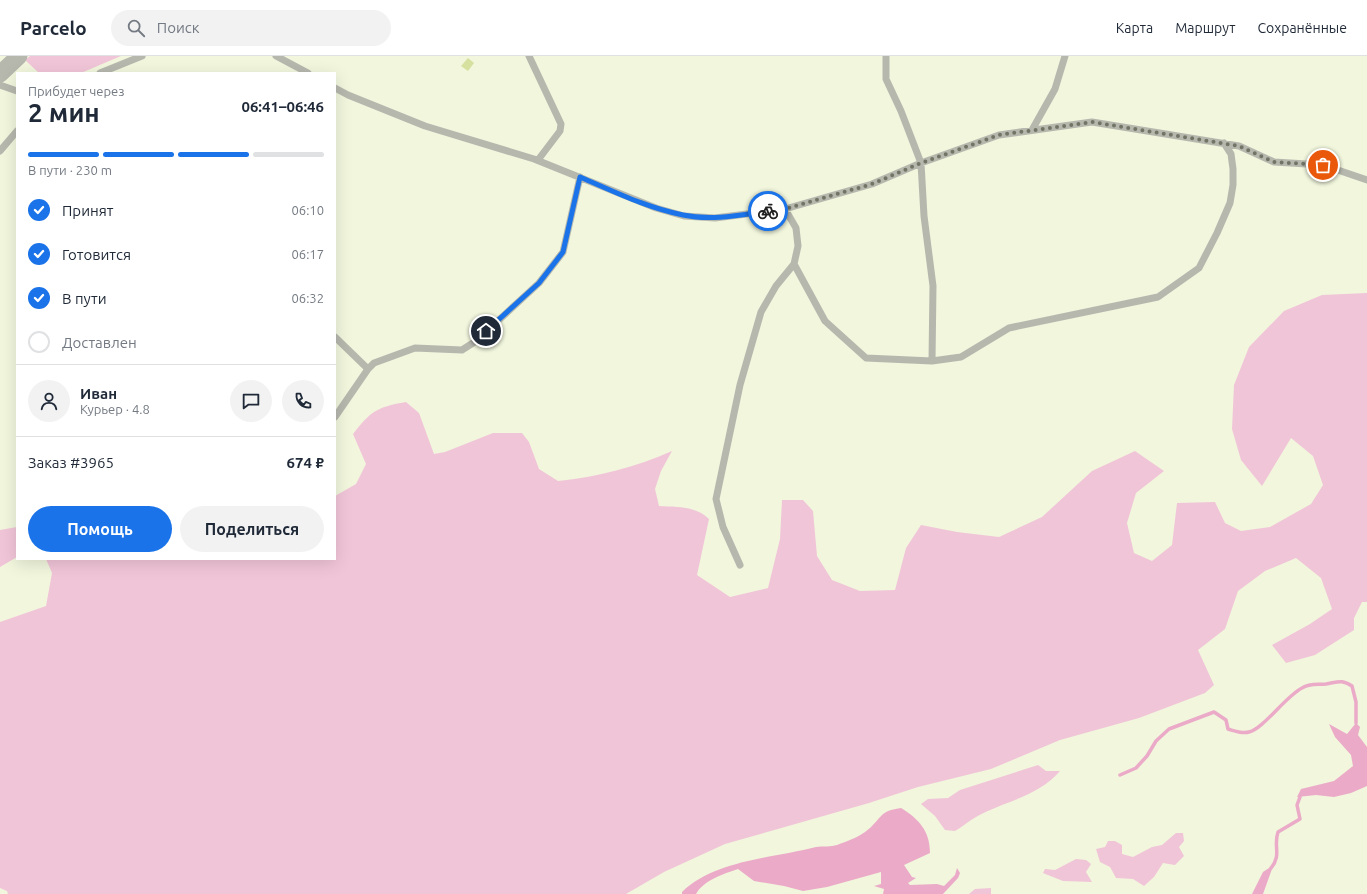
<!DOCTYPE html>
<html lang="ru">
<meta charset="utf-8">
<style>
body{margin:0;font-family:Ubuntu,sans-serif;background:#f2f2f3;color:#1f2937;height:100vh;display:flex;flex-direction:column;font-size:15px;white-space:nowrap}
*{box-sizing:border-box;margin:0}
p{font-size:13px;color:#747a83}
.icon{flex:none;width:22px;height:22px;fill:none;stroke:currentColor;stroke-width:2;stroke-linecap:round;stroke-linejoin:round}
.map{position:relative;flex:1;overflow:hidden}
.sheet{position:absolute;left:16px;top:16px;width:320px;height:488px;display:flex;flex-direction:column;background:#fff;border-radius:0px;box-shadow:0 4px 16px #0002}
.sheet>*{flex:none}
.pin{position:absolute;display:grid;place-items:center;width:34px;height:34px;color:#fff;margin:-17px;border:2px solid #fff;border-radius:50%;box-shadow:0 1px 4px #0007}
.courier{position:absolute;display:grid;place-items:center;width:40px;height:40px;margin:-20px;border:3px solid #1a73e8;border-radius:50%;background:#fff;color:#222;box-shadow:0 1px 5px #0007}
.overview em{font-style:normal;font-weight:700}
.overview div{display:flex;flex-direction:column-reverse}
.overview{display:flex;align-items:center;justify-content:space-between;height:68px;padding:0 12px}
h1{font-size:26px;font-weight:700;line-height:30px}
.bar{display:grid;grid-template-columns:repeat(4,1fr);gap:6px 4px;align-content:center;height:48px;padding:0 12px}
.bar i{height:5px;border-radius:3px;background:#e0e1e3}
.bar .on{background:#1a73e8}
.bar p{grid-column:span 4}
.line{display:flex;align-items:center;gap:10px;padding:0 12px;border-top:1px solid #e0e1e3}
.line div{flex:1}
.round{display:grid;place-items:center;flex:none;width:42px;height:42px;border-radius:21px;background:#f2f2f3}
ol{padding:0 12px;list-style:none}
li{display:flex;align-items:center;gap:12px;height:44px}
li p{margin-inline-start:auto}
li .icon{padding:4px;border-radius:50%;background:#1a73e8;color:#fff;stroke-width:4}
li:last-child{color:#747a83}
li i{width:22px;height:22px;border:2px solid #e0e1e3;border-radius:50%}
.button{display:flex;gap:8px;margin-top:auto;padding:8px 12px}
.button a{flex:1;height:46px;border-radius:24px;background:#1a73e8;color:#fff;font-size:16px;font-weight:700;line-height:46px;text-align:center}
.button a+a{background:#f2f2f3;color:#1f2937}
header{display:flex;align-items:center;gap:24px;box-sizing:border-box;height:56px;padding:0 20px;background:#fff;border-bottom:1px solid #e0e1e3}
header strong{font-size:19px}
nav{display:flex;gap:22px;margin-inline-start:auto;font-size:14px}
.search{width:280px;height:36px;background:#f2f2f3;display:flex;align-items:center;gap:10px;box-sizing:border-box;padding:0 14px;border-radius:22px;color:#747a83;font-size:15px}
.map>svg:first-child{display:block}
.green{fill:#f1c5d8}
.water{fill:#ebaac7}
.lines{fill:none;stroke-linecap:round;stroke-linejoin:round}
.stream{stroke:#ebaac7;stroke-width:3.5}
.building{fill:#d6e09f}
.service{stroke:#b6b8ae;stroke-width:7}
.tertiary{stroke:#b6b8ae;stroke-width:17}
.done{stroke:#727566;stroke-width:4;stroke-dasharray:0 7.2}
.route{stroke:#1a73e8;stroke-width:5}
</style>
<header>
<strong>Parcelo</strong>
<div class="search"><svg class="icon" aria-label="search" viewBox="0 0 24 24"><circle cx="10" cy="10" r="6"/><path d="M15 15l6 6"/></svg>Поиск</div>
<nav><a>Карта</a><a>Маршрут</a><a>Сохранённые</a></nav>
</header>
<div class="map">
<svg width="1367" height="838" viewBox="0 0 1367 838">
<rect width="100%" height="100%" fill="#f1f6dd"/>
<path class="green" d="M30,0H121L81,17H39L25,4Z
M1367,237V546H1362L1354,562V574L1315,599L1286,607L1272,589L1310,568L1332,553L1321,522L1296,502L1265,515L1238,535L1225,573L1198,594L1214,629L1205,637L1139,662L1060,684L991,713L918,731L869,747L725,788L664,816L626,838H8L7,835L0,832V566L46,550L52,517L46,503H335V440L356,428L366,408L353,378C371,355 377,351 406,346L419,357L434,398L445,396L493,377H522L529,386L539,413L558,425C597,421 636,411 672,395L661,415L655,433L659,450C677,451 696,450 709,463L697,519L730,541L768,532L780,483L782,444H803L813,455L817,500L832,524L860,535L895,534L906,492L921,469L957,476L999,481L1042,461L1092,415L1135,395L1164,415L1136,437L1127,467L1134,497L1152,505L1172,489L1177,447L1215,446L1225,467L1241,475L1270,471L1311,448L1323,429L1313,400L1291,382L1262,430L1241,404L1232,373L1234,329L1249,291L1284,255L1322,239Z
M17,471V501L0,511V474Z
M1038,709L1046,715H1060C1038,741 1004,745 976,761C969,765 962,771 955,775L945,774L935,760L921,748L928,743L948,742L960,734Z
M1176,777H1183L1184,785L1179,791L1184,800L1175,809L1163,807L1154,821L1144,830L1133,823L1116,822L1110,811L1100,806L1096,793L1105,791L1108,785H1115L1122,789V798L1133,801L1152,791L1162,789Z
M1076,803L1086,804L1091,808L1086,816L1092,826L1063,825L1043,817L1045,813L1055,814Z
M991,832V838H969L975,833Z"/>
<path class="water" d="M1356,667L1360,671L1358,679L1367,691V730L1351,737L1334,741L1316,739L1297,741L1301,733L1334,725L1353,710L1351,699L1335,681L1329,668L1347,678Z
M901,752C919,763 930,775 930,797L904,809L912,821L916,822L908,827L910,829L937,828L944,830L955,819L957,812L960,817L958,822L943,838H883L884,833L874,830L881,828V816L827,831L803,835L784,830L754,825L738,813C723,818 704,824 696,838H682V836C715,804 774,802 816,791C823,790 831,791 837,789C847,785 857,782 865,776C882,764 877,755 901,752Z
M1269,812L1272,813L1263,838H1252L1263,816Z"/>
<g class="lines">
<path class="stream" d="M1120,719L1136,712L1147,700L1156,685L1169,673L1214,656L1226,664L1228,673C1235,675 1242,678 1249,676C1263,673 1286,640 1302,632C1310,627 1317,629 1326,628C1338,626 1342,623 1352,630L1356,646V667
M1271,812C1282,799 1273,790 1278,776L1300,763L1297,749L1300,741"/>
</g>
<path class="building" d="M468,2L474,7L468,15L461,10Z"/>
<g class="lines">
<path class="service" d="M276,0L308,17
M529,0L561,68L560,75L538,104
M100,17L142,0
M0,29L17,35
M335,32L348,39L425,70L534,103L656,152L684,160L715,162L785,153L872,128L921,107L999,79L1092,66L1239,90L1274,106L1323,109L1367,124
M1032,74L1055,33L1065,0
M0,95L17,75
M794,208L825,265L866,302L932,305L933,230L924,160L921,107L901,55L886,23V0
M335,281L368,313L335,361
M932,305L961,301L1009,272L1158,241L1199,212L1217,177L1230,147L1233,129V113L1231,98L1224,87
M368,313L374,307L415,292L462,294L476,285L539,227L563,196L580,121
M740,509L723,471L716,443L740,329L761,256L776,230L794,208L798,190L796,172L785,153"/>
<path class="tertiary" d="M0,18L19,0"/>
</g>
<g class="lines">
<path class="done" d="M768,155L785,153L872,128L921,107L999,79L1092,66L1239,90L1274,106L1323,109"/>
<path class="route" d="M486,275L539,227L563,196L580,121C613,135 647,152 683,159C711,165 740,159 768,155"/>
</g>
</svg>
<div class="pin" style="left:1323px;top:109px;background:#ea580c"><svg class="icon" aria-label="bag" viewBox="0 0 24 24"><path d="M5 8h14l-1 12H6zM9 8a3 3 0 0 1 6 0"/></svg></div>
<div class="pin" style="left:486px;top:275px;background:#1f2937"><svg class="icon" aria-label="home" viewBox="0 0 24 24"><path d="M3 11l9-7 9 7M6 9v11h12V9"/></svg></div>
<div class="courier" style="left:768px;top:155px"><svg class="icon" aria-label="bike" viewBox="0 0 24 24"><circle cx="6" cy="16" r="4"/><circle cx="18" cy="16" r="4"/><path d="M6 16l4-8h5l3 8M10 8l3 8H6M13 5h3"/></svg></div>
<section class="sheet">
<div class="overview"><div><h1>2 мин</h1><p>Прибудет через</p></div><em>06:41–06:46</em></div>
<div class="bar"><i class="on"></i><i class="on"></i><i class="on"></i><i></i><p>В пути · 230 m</p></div>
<ol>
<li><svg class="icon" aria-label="check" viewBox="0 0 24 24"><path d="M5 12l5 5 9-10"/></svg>Принят<p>06:10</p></li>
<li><svg class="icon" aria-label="check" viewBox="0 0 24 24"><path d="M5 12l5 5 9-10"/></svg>Готовится<p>06:17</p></li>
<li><svg class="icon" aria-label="check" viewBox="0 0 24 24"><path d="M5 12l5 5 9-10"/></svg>В пути<p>06:32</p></li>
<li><i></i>Доставлен</li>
</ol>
<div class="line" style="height:72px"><a class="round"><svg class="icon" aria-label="person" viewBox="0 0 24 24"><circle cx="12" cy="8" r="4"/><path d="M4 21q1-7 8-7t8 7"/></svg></a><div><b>Иван</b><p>Курьер · 4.8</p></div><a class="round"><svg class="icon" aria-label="chat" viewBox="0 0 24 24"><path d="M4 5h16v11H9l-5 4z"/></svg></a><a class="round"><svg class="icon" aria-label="phone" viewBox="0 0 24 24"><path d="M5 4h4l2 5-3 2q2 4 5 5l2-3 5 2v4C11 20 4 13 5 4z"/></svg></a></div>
<div class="line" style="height:52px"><div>Заказ #3965</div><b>674 ₽</b></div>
<div class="button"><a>Помощь</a><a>Поделиться</a></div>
</section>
</div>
